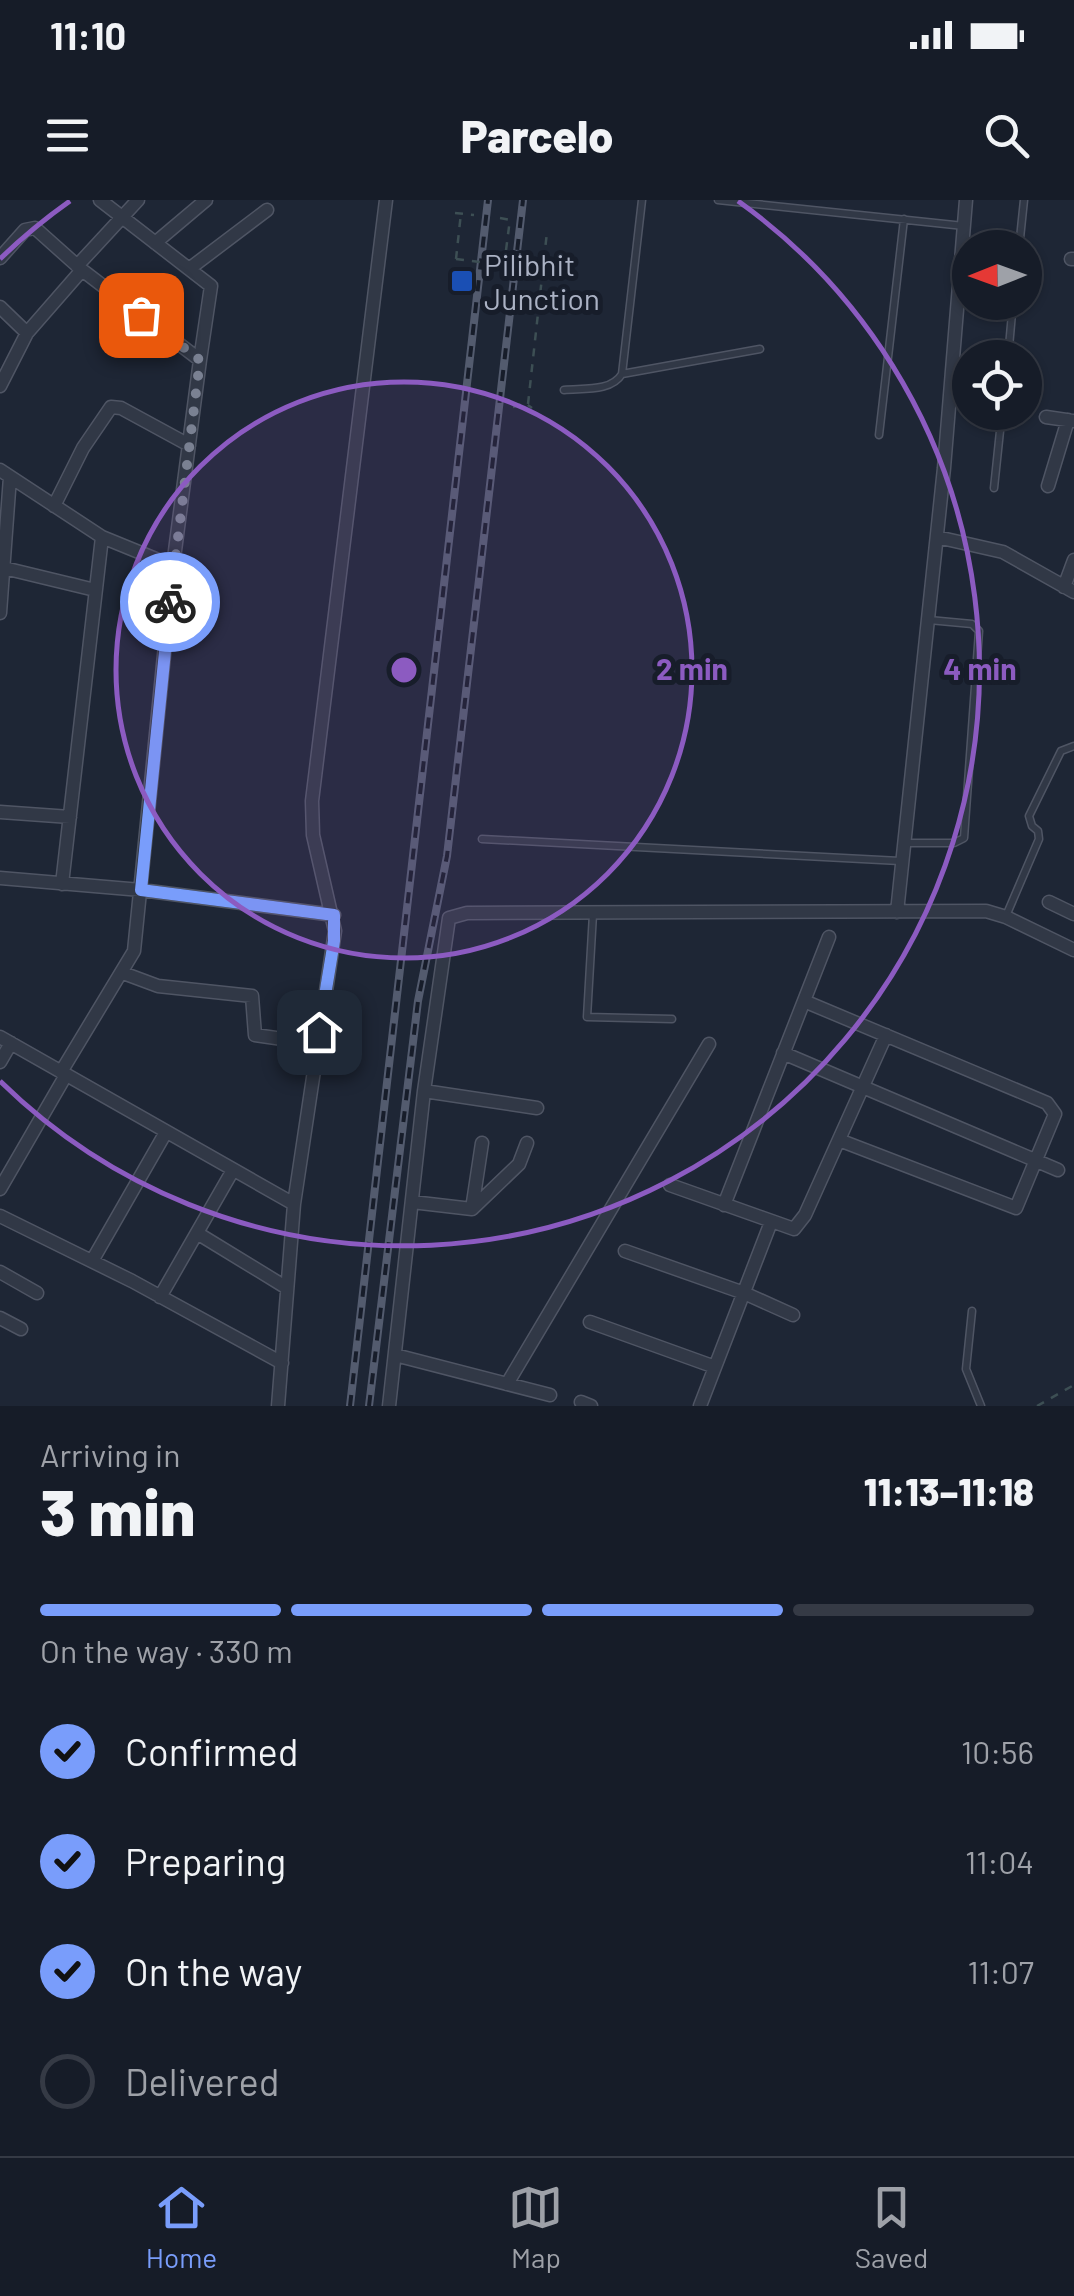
<!DOCTYPE html>
<meta charset="utf-8">
<style>
body{margin:0;font-family:Barlow,sans-serif;background:#1f2530;color:#f1f3f6;height:100vh;display:flex;flex-direction:column;font-size:38px;white-space:nowrap}
*{box-sizing:border-box;margin:0}
p{font-size:32px;color:#9ea1a8}
.icon{flex:none;width:55px;height:55px;fill:none;stroke:currentColor;stroke-width:2;stroke-linecap:round;stroke-linejoin:round}
.map{position:relative;height:1206px;overflow:hidden}
.drawer{display:flex;flex-direction:column;background:#161c28;flex:1}
.drawer>*{flex:none}
.needle{width:65px;rotate:269deg}
.controls{position:absolute;left:952px;top:30px;display:grid;gap:20px}
.controls a{display:grid;place-items:center;width:90px;height:90px;border-radius:50%;background:#161c28;box-shadow:0 2px 8px #0004,0 0 0 2px #353a45;font-size:50px}
.pin{position:absolute;display:grid;place-items:center;width:85px;height:85px;color:#fff;margin:-42px;border-radius:20px;box-shadow:0 5px 15px #0006}
.courier{position:absolute;display:grid;place-items:center;width:100px;height:100px;margin:-50px;border:8px solid #799dfb;border-radius:50%;background:#fff;color:#222;box-shadow:0 2px 12px #0007}
.summary em{font-style:normal;font-weight:800}
.summary div{display:flex;flex-direction:column-reverse}
.summary{display:flex;align-items:center;justify-content:space-between;height:170px;padding:0 40px}
h1{font-size:65px;font-weight:800;line-height:75px}
.bar{display:grid;grid-template-columns:repeat(4,1fr);gap:15px 10px;align-content:center;height:120px;padding:0 40px}
.bar i{height:12px;border-radius:8px;background:#353a45}
.bar .current{background:#799dfb}
.bar p{grid-column:span 4}
ol{padding:0 40px;list-style:none}
li{display:flex;align-items:center;gap:30px;height:110px}
li p{margin-inline-start:auto}
li .icon{padding:10px;border-radius:50%;background:#799dfb;color:#111;stroke-width:4}
li:last-child{color:#9ea1a8}
li i{width:55px;height:55px;border:5px solid #353a45;border-radius:50%}
.status{display:flex;justify-content:space-between;align-items:center;height:70px;padding:0 50px;background:#161c28;direction:ltr}
.status svg{height:28px;fill:currentColor}
header{display:flex;justify-content:space-between;align-items:center;height:130px;padding:0 40px;background:#161c28;font-size:45px;font-weight:800}
.tabs{display:flex;justify-content:space-around;align-items:center;height:140px;border-top:2px solid #353a45;background:#161c28;font-size:28px;color:#9ea1a8}
.tabs a{display:grid;justify-items:center;gap:5px}
.tabs .current{color:#799dfb}
.map>svg:first-child{display:block}
.lines{fill:none;stroke-linecap:round;stroke-linejoin:round}
.service-casing{stroke:#4f5564;stroke-width:9}
.minor-casing{stroke:#4f5564;stroke-width:15}
.path{stroke:#3d4f54;stroke-width:2.5;stroke-dasharray:8 8;stroke-linecap:butt}
.service{stroke:#313846;stroke-width:6}
.minor{stroke:#313846;stroke-width:12}
.rail-casing{stroke:#535b6e;stroke-width:8}
.rail{stroke:#171d2a;stroke-width:4;stroke-dasharray:11;stroke-linecap:butt}
.path-bridge{stroke:#3d4f54;stroke-width:2.5;stroke-dasharray:8 8;stroke-linecap:butt}
.done{stroke:#7a8192;stroke-width:10;stroke-dasharray:0 18}
.route{stroke:#799dfb;stroke-width:12}
.ring{fill:none;stroke:#8c5bc1;stroke-width:5}
.transit-dot{fill:#1a4fb4;stroke:#171d2a;stroke-width:4}
.labels{text-anchor:middle;dominant-baseline:central;stroke-width:10;stroke-linejoin:round;paint-order:stroke}
.poi-label{font-size:30px;fill:#abb2c4;stroke:#171d2a;text-anchor:start}
.centre{fill:#8c5bc1;stroke:#171d2a;stroke-width:5}
.ring-label{font-size:30px;text-anchor:middle;font-weight:bold;fill:#8c5bc1;stroke:#171d2a;stroke-width:10;stroke-linejoin:round;paint-order:stroke}
</style>
<div class="status"><b>11:10</b><svg viewBox="0 0 49 12"><path d="M0 12V9h3v3zM5 12V6h3v6zM10 12V3h3v9zM15 12V0h3v12zM26 1h20v11H26zM47 4h2v5h-2z"/></svg></div>
<header><svg class="icon" aria-label="menu" viewBox="0 0 24 24"><path d="M4 6h16M4 12h16M4 18h16"/></svg>Parcelo<svg class="icon" aria-label="search" viewBox="0 0 24 24"><circle cx="10" cy="10" r="6"/><path d="M15 15l6 6"/></svg></header>
<div class="map">
<svg width="1074" height="1206" viewBox="0 0 1074 1206">
<rect width="100%" height="100%" fill="#1e2635"/>
<g class="lines">
<g class="service-casing">
<path id="service" d="M718,0L964,26
M1019,48L1024,0
M1008,158L1013,102
M622,174L760,149
M564,190C583,188 611,192 622,174L642,0
M879,235L904,19
M994,288L1002,212
M482,639L900,661
M906,643H954L964,638L979,431L972,424L929,420
M593,714L587,817L672,819
M1006,716L1039,639L1038,631L1032,626L1029,616L1061,551L1074,546
M972,1111L966,1169L981,1206"/>
</g>
<g class="minor-casing">
<path id="minor" d="M100,0L211,86L200,160
M155,43L206,0
M0,58L25,30L35,28L82,70L200,160L173,366
M1071,59H1074
M77,66L138,0
M189,69L267,10
M0,107L27,133
M0,186L27,133L82,70
M1046,217L1074,221
M0,270L102,337L173,366L134,751L61,872
M1048,286L1068,220
M54,306L83,248L111,207L121,208L189,245
M937,337L1003,352L1074,392
M4,368L95,390
M1064,387L1074,360
M0,413L10,277
M0,612L70,617
M0,678L141,690L334,715
M62,684L102,337
M1049,702L1074,714
M897,712L944,268L966,0
M123,773L158,786L252,796L255,835L317,844
M804,801L1047,903L1055,914L1016,1008L839,940
M0,837L294,1004
M783,853L1058,970
M0,862L11,843
M424,891L537,908
M670,985L794,1029L805,1015L886,835
M0,989L66,875
M412,1002L472,1009L519,964L527,943
M724,1005L829,737
M472,1009L482,943
M0,1016L132,1081L282,1163
M197,1033L287,1088
M625,1051L744,1093L793,1115
M92,1061L166,932
M0,1072L37,1093
M160,1097L233,970
M0,1118L21,1129
M590,1122L715,1167
M395,1155L550,1195
M507,1184L709,844
M581,1202L591,1206
M278,1206L294,1004L335,731L313,635L312,601L386,0
M389,1206L424,891L449,718L467,713L986,711L1006,717L1074,750
M700,1206L771,1022"/>
</g>
<path class="path" d="M455,13L474,15
M500,18L515,21
M456,59L461,13
M504,66L510,19
M528,204L547,32
M513,207L525,203L532,208
M1037,1206L1074,1185"/>
<use href="#service" class="service"/>
<use href="#minor" class="minor"/>
<g class="rail-casing">
<path id="rail" d="M350,1206L488,0
M369,1206L418,801L447,656L523,0"/>
</g>
<use href="#rail" class="rail"/>
<path class="path-bridge" d="M456,59L542,70"/>
</g>
<g class="lines">
<path class="done" d="M141,115L200,160L170,402"/>
<path class="route" d="M170,402L141,690L334,715V741L319,832"/>
</g>
<circle cx="404" cy="470" r="288" fill="#8c5bc1" fill-opacity=".12"/>
<g class="ring">
<circle cx="404" cy="470" r="288"/>
<path d="M0 59A576 576 0 0 1 70 1M738 1A576 576 0 1 1 0 881"/>
</g>
<rect class="transit-dot" x="450" y="69" width="24" height="24" rx="5"/>
<g class="labels">
<g class="poi-label">
<text x="484" y="64">Pilibhit<tspan x="484" dy="34">Junction</tspan></text>
</g>
</g>
<circle cx="404" cy="470" r="15" class="centre"/>
<g class="ring-label">
<text x="692" y="480">2 min</text>
<text x="980" y="480">4 min</text>
</g>
</svg>
<div class="controls">
<a><svg class="needle" viewBox="-14 -14 28 28"><path d="M0-13l5 13h-10z" fill="#e53935"/><path d="M0 13l5-13h-10z" fill="#9ea1a8"/></svg></a>
<a><svg class="icon" aria-label="locate" viewBox="0 0 24 24"><circle cx="12" cy="12" r="6"/><path d="M12 2v4M12 18v4M2 12h4M18 12h4"/></svg></a>
</div>
<div class="pin" style="left:141px;top:115px;background:#ea580c"><svg class="icon" aria-label="bag" viewBox="0 0 24 24"><path d="M5 8h14l-1 12H6zM9 8a3 3 0 0 1 6 0"/></svg></div>
<div class="pin" style="left:319px;top:832px;background:#1f2937"><svg class="icon" aria-label="home" viewBox="0 0 24 24"><path d="M3 11l9-7 9 7M6 9v11h12V9"/></svg></div>
<div class="courier" style="left:170px;top:402px"><svg class="icon" aria-label="bike" viewBox="0 0 24 24"><circle cx="6" cy="16" r="4"/><circle cx="18" cy="16" r="4"/><path d="M6 16l4-8h5l3 8M10 8l3 8H6M13 5h3"/></svg></div>
</div>
<section class="drawer">
<div class="summary"><div><h1>3 min</h1><p>Arriving in</p></div><em>11:13–11:18</em></div>
<div class="bar"><i class="current"></i><i class="current"></i><i class="current"></i><i></i><p>On the way · 330 m</p></div>
<ol>
<li><svg class="icon" aria-label="check" viewBox="0 0 24 24"><path d="M5 12l5 5 9-10"/></svg>Confirmed<p>10:56</p></li>
<li><svg class="icon" aria-label="check" viewBox="0 0 24 24"><path d="M5 12l5 5 9-10"/></svg>Preparing<p>11:04</p></li>
<li><svg class="icon" aria-label="check" viewBox="0 0 24 24"><path d="M5 12l5 5 9-10"/></svg>On the way<p>11:07</p></li>
<li><i></i>Delivered</li>
</ol>
</section>
<nav class="tabs">
<a class="current"><svg class="icon" aria-label="home" viewBox="0 0 24 24"><path d="M3 11l9-7 9 7M6 9v11h12V9"/></svg>Home</a>
<a><svg class="icon" aria-label="map" viewBox="0 0 24 24"><path d="M3 6l6-2 6 2 6-2v14l-6 2-6-2-6 2zM9 4v14M15 6v14"/></svg>Map</a>
<a><svg class="icon" aria-label="saved" viewBox="0 0 24 24"><path d="M7 4h10v16l-5-4-5 4z"/></svg>Saved</a>
</nav>
